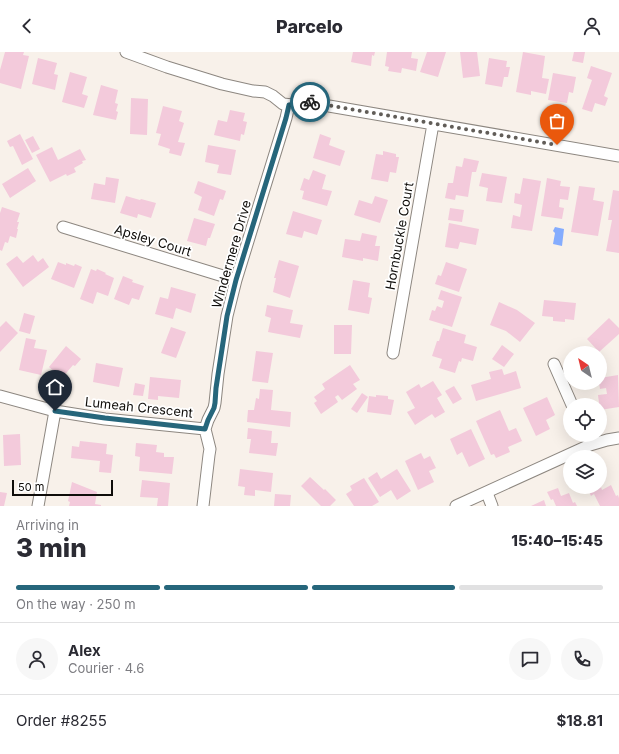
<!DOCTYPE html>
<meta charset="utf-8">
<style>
body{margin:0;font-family:Inter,sans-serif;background:#f7f7f7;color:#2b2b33;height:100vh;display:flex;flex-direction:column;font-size:15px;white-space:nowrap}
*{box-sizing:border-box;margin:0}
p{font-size:13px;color:#7c7c81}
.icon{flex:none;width:22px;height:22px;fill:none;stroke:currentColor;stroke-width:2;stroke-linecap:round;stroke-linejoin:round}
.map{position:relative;height:454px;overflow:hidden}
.panel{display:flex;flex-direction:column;background:#fff;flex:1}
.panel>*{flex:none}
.needle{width:26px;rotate:325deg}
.controls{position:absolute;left:563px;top:294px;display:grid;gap:8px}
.controls a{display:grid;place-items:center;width:44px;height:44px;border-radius:50%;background:#fff;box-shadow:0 4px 16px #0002;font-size:20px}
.scale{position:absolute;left:12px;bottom:10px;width:101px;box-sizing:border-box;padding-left:4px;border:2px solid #0f0d0a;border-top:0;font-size:11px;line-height:14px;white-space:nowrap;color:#0f0d0a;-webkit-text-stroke:3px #fff;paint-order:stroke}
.pin{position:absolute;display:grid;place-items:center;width:34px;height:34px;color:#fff;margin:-41px -17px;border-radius:50% 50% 50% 0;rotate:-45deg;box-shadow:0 0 4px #0007}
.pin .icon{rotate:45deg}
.courier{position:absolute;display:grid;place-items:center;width:40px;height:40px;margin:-20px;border:3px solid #26667b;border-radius:50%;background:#fff;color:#222;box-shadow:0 1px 5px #0007}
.headline em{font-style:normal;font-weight:800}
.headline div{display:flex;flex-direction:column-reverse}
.headline{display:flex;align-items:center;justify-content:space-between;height:68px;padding:0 16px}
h1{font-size:26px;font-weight:800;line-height:30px}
.bar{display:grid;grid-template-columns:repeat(4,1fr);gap:6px 4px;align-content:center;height:48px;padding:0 16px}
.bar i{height:5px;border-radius:3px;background:#e1e1e2}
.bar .active{background:#26667b}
.bar p{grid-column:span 4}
.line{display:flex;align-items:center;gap:10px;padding:0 16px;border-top:1px solid #e1e1e2}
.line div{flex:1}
.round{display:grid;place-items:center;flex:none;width:42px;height:42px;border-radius:21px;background:#f7f7f7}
header{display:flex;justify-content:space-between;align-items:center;height:52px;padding:0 16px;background:#fff;font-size:18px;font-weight:800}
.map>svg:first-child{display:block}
.water{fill:#84acfe}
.building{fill:#f3cadb}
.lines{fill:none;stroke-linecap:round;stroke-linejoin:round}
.minor-casing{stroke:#8d8780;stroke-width:13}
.minor{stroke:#fff;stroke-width:11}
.done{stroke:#615d58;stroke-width:4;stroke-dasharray:0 7.2}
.route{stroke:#26667b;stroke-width:5}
.labels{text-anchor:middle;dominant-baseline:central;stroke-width:3.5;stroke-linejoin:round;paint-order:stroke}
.street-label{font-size:13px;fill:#0f0d0a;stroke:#fff}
</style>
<header><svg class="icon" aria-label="back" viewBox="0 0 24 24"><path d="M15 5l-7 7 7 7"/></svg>Parcelo<svg class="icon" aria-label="person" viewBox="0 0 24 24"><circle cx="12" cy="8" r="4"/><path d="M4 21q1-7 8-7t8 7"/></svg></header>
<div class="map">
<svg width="619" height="454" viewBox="0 0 619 454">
<rect width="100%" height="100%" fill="#f8f1ea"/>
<path class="water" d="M555,175L564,177L562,194L553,192L555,181L553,179Z"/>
<path class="building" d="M5,0H24L23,3L29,4L21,37L0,31V18Z
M353,0H375L374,4L372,3L371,14L351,10Z
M387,0H412L411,6L418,7L416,19L402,16L401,21L388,19L389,15L385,14Z
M427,0H446L438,25L420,20Z
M460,0H477L480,24L463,26Z
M523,0L545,4L542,26L549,27L546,42L531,39V43L516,40Z
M574,0H585L583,11L572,9Z
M38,6L57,11L54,22L58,23L55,38L32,32Z
M489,6L507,9L506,15H510L508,25H504L502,35L485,32Z
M591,14L612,21L604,44L608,46L605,54L595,51L592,60L582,57L592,28L587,26Z
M70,20L87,25L82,42L88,44L84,56L62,50Z
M553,21L576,25L573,41L569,40L567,51L548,48Z
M101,33L118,38L115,51L118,52L116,59L118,60L116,68L93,63Z
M131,46L148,47L147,83L130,82Z
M163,54L182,59L179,69L184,71L178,90L185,91L181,104L169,101L170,97L158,93L161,82L156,81Z
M230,58L245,61L243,69L247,70L244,83L241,82L240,89L214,83L218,68L227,70Z
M20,82L33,107L22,113L13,94L10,95L7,89Z
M320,82L331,86L329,93L345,99L340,114L313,106Z
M33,84L40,97L32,101L25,88Z
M208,93L236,98L231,123L217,121L219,113L205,110Z
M52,95L58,108L80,97L86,108L82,109L83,111L74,116L76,120L67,124L66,122L50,130L36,103Z
M383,99L396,102V105H399L396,121L390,120L388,130L371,127L376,102L383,103Z
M464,106L479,109L476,120H472L468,145L456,143L455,148L445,146L448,131H453L456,114L462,115Z
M28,116L36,129L10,146L2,132Z
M313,118L326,123L322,137L332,139L327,154L302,147L304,139L300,138L304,126L309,128Z
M482,121L507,125L502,151L486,149L488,136L479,134Z
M106,125L119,127L115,151L91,147L94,131L105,133Z
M523,126L541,129L532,179L511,176L513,163L520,165L522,153L514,151L515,141L520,142Z
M547,126L561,129L560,134L570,135L568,148L560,147L559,155L564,156L562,167L541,164Z
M198,129L226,139L223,148L220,147L214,164L198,158L202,145L194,141Z
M579,134L595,136L593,148L604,150L598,184L571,180Z
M613,138L619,139V201L606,199L612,168H608Z
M126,144L140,148L141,147L156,151L151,166L138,162L137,166L120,161Z
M375,144L388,148L380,171L354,163L359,148L372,152Z
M2,155L20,161L17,170H19L17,177H18L16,186L10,184L8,191L5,190L2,199L0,198V161Z
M450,156L464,158L462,170L448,168Z
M293,159L322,168L317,183L304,179L302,186L286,182Z
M194,166L215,172L210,186H208L206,194L187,189Z
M449,171L479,177L476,193L460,190L458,197L445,195Z
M362,181L377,184L375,194H380L378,209L363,206V209L342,205L345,187L360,189Z
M33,203L38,210L43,206L49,215L23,235L6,212L17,204L23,211Z
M279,208L299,214L290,246L273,240L276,226H274Z
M58,210L66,213V211L74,214L75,212L82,215L74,236L51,227Z
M446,210L467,217L459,240L435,232L438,223L441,224Z
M91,217L96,219L97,217L106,221L105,222L114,226L108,244L97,240L93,252L80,247Z
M123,224L133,228L132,230L144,234L139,248L132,246L129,253L114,247Z
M353,228L370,231L368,245L372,246L369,262L348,258Z
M171,235L196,242L191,261L176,256L173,267L155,262L160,245L168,247Z
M441,238L462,245L452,275L429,268L432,258L435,259L437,254L442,256L444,249L438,247Z
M544,248L576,251L574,268L565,267V270L553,269V265L542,264Z
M499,250L517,258L535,271L520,290L506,279L490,273Z
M267,253L293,258L290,271L303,273L300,286L268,280L271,266L265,264Z
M24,261L35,264L30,282L19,279Z
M609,266L619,276V282L599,300L587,287Z
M6,269L18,281L0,300V275Z
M334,273H352L351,302H334Z
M171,275L186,280L176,306L161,301Z
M443,276L466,283L464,291L477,295L473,309L462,306L461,310L459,309L455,321L439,316L442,307L432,304L437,289H439Z
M26,286L36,288L34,296L47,298L41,323L19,318Z
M502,293L514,302L504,315L492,307Z
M66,294L81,307L75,314L73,313L62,326L49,315Z
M256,299L273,301L268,331L252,329Z
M96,311L123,316L119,335L93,330Z
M350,313L360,328L353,332L357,337L342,348L338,343L335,345L338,350L321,362L314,351L317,349L314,345L325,337L322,332Z
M502,317L504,323L516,319L521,336L476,349L471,333L491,327L489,320Z
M618,323L619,355L600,358L598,343L607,342L606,336L600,337L599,331L600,326Z
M150,325L181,328L179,346L158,344V348L148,347Z
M433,329L442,343L437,346L445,360L435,366L432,362L415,373L407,360L415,356L406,340L419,332L421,336Z
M135,331L145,333L143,344L133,343Z
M454,334L462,347L453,352L445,339Z
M260,337L273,338L271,358L291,360L290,375L247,370L248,358H254L256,346L259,347Z
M362,341L368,345L357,361L351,357Z
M376,343L388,344V347L394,348L391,363L367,360L369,344L376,345Z
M547,345L555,363L546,368L550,377L536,384L523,356Z
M500,358L509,379L516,376L522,389L508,395L510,400L496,406L494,402L491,403L476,369Z
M248,376L272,379L271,391H278L276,404L249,401L251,387H247Z
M471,377L485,407L469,415L462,400L457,403L450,387Z
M20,382L21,413L4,414L3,383Z
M80,389L107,392L106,402L113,403L111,421L99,420L100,409L71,406L72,394L79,395Z
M136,391L157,393L156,400L164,401V405H174L172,422L139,419L140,405L135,404Z
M421,401L424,407L430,404L436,416L429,419L434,430L418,438L405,409Z
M240,417L273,421L271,440L255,438V444L244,443L245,435L238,434Z
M397,417L411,439L397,448L391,438L380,445L368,426L377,420L381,427Z
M310,425L324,438L325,437L336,448L330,454H321L301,434Z
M364,426L379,450L372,454H354L346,442L352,438L350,434Z
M142,428L170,431L168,454H157L158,446L140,445Z
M72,430L97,440L95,452L101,453V454H69L70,450L68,449Z
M611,433L616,444L618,443L619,446V454H600L594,442L591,444L587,435H601L602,438Z
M558,436L561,444L569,441L573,451L575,450L577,454H556L553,447L551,448L547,440Z
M0,440L7,441L4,454H0Z
M275,442L291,443L290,454H274Z
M544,448L546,454H531Z"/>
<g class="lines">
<g class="minor-casing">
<path id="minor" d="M126,0L167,15L222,32L253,39L265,40L273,44L283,52L293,53L310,50L329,54L619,104
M63,175L236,228
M393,301L433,72
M554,312L572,353
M0,344L55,359L105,367L205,377
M487,441L492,454
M38,454L55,359
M203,454L209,403L210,397L205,377L208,368L214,356L215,351L218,322L227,264L236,228L286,66L289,53
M456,454L590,393L607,388L619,386"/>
</g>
<use href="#minor" class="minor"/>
</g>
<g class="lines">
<path class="done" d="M310,50L557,93"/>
<path class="route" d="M55,359L105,366L205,377L208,368L214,356L215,351L216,336L224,284L227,264L236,228L286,66L289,53L310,50"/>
</g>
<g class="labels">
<g class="street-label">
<text transform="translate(399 184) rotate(-80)">Hornbuckle Court</text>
<text transform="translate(153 188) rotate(17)">Apsley Court</text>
<text transform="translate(231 202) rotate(-74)">Windermere Drive</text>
<text transform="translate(139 355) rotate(6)">Lumeah Crescent</text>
</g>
</g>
</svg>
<div class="controls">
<a><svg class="needle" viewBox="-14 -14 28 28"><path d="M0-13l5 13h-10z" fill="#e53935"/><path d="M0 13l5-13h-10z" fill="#7c7c81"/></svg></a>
<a><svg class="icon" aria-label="locate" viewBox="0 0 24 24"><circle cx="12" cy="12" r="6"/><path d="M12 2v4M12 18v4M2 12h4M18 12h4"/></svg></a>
<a><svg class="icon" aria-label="layers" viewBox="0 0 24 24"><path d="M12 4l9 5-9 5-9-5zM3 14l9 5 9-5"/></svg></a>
</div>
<div class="scale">50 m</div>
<div class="pin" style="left:557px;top:93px;background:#ea580c"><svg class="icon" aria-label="bag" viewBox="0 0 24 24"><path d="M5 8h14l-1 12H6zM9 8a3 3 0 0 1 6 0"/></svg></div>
<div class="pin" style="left:55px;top:359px;background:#1f2937"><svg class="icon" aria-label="home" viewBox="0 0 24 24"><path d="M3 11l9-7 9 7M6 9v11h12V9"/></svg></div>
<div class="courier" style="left:310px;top:50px"><svg class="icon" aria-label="bike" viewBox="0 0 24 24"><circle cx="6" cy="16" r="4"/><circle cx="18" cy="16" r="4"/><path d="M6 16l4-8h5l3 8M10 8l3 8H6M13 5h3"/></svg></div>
</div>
<section class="panel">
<div class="headline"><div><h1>3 min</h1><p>Arriving in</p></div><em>15:40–15:45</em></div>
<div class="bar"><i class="active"></i><i class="active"></i><i class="active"></i><i></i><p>On the way · 250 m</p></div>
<div class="line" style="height:72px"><a class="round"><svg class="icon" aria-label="person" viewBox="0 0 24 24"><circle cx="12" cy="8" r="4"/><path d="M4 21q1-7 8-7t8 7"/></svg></a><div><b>Alex</b><p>Courier · 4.6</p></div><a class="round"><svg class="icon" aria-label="chat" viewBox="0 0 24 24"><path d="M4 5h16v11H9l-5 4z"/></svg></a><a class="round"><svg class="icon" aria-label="phone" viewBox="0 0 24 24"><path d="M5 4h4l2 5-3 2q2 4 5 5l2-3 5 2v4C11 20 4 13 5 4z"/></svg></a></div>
<div class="line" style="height:52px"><div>Order #8255</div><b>$18.81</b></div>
</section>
